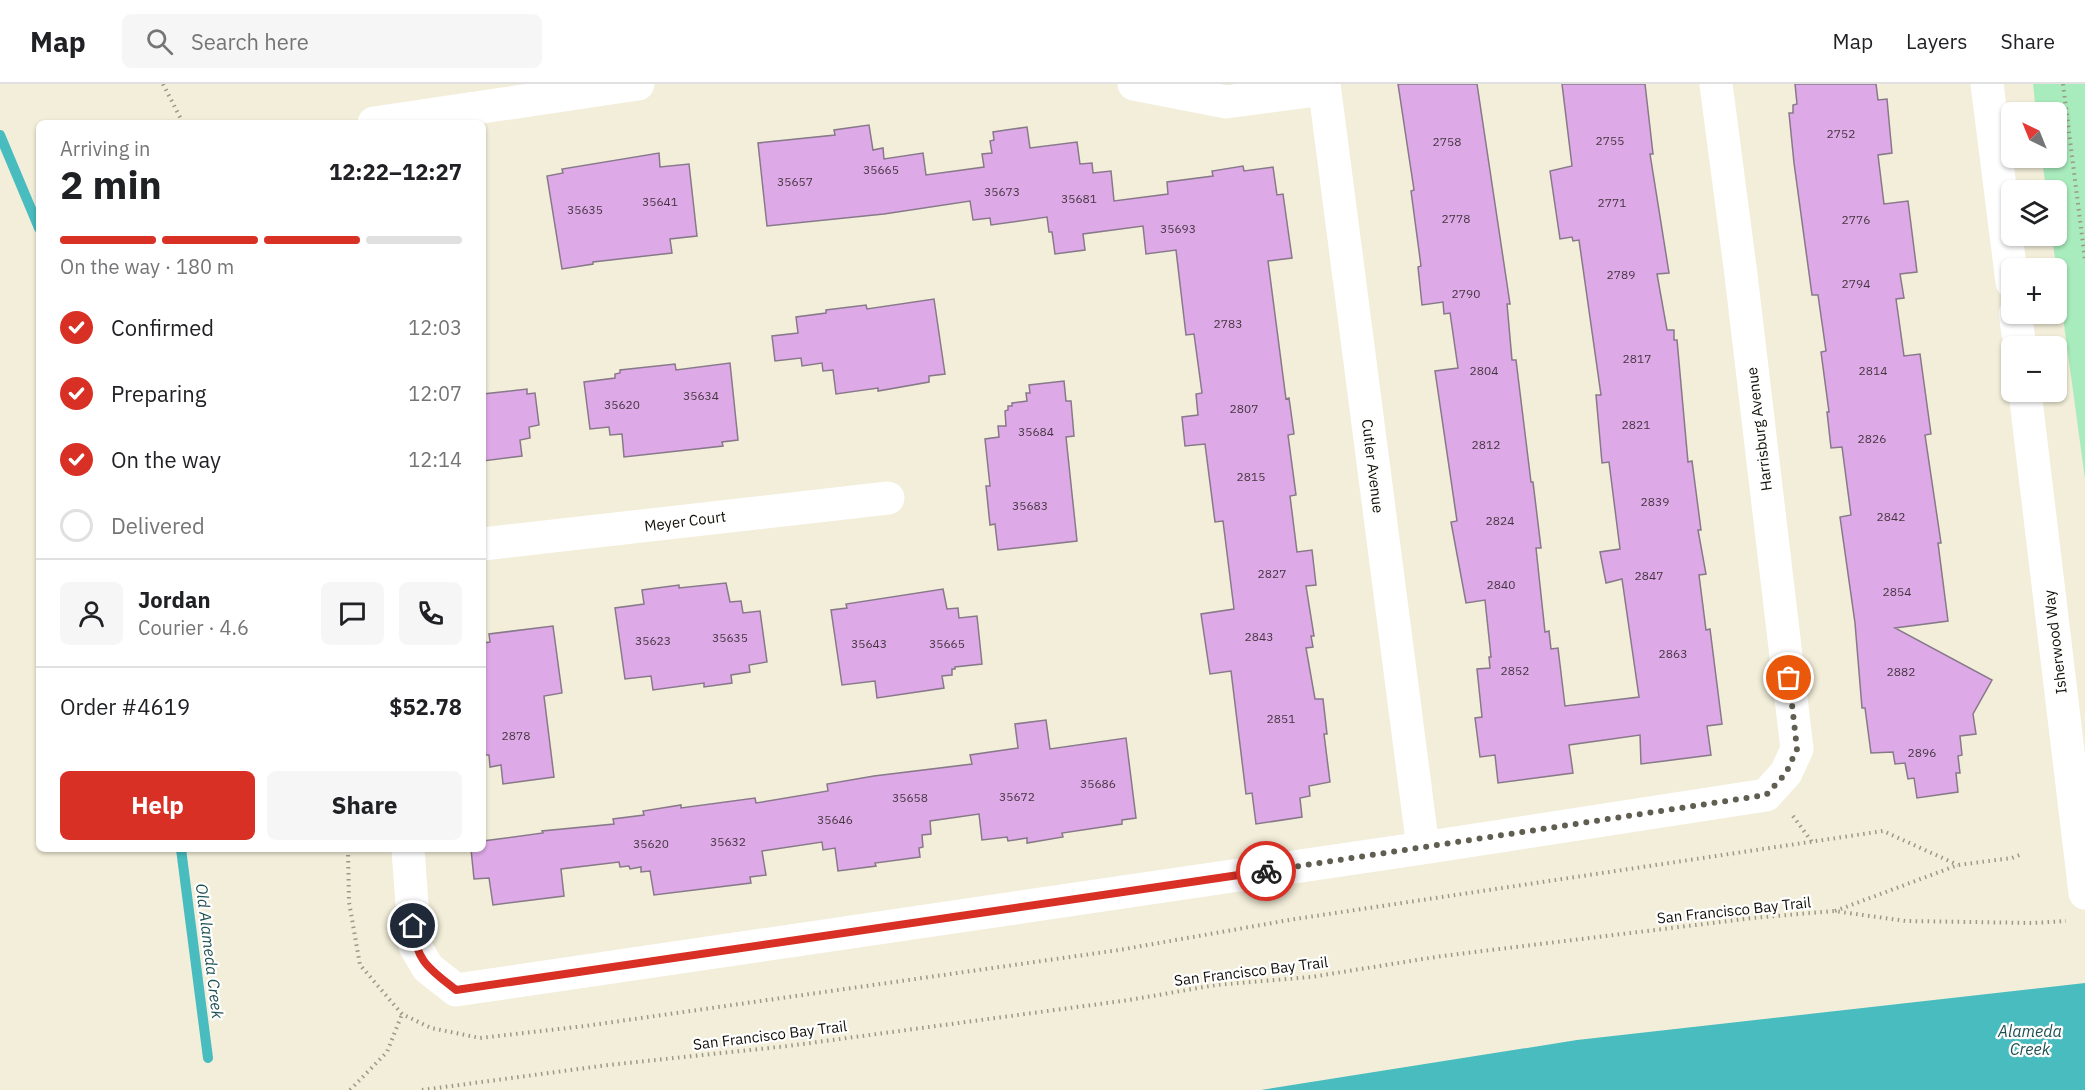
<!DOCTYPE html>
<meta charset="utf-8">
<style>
body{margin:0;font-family:"IBM Plex Sans",sans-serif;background:#f6f6f6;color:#202124;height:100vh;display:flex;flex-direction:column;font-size:22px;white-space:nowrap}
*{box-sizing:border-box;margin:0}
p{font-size:20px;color:#757577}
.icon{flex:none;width:33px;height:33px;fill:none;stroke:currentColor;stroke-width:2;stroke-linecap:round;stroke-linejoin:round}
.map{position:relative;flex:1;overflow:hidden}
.side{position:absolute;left:36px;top:36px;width:450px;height:732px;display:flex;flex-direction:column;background:#fff;border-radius:9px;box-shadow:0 2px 4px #0004}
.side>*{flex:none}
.needle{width:39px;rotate:317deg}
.controls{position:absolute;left:2001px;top:18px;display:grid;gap:12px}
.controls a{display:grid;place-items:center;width:66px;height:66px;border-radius:9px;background:#fff;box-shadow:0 2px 4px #0004;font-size:30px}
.pin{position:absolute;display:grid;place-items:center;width:51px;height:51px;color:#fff;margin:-26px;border:3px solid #fff;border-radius:50%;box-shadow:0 2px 6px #0007}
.courier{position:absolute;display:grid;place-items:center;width:60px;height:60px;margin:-30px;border:4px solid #d93025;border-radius:50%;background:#fff;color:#222;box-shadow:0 2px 8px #0007}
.summary em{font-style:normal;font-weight:800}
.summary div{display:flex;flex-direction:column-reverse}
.summary{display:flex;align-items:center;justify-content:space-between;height:102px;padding:0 24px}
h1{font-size:39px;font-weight:800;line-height:45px}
.bar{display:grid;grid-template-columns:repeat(4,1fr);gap:9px 6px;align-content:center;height:72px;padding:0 24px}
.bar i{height:8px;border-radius:4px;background:#e0e0e0}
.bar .active{background:#d93025}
.bar p{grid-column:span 4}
.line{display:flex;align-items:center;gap:15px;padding:0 24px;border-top:2px solid #e0e0e0}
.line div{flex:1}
.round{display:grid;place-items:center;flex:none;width:63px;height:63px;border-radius:9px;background:#f6f6f6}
ol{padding:0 24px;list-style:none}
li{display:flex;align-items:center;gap:18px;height:66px}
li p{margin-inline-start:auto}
li .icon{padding:6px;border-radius:50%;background:#d93025;color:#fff;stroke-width:4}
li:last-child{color:#757577}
li i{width:33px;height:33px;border:3px solid #e0e0e0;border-radius:50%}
.cta{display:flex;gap:12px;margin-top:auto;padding:12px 24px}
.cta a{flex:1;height:69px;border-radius:9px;background:#d93025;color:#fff;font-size:24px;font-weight:800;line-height:69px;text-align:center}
.cta a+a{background:#f6f6f6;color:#202124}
header{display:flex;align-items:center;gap:36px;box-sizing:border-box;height:84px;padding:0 30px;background:#fff;border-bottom:2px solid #e0e0e0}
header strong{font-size:28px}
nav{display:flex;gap:33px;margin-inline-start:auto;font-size:21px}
.search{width:420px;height:54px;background:#f6f6f6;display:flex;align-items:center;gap:15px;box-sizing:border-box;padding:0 21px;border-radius:9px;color:#757577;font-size:22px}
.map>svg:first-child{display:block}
.green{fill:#a8ebbc}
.water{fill:#48bcbe}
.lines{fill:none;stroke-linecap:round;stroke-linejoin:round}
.stream{stroke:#48bcbe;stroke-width:10}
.building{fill:#dea9e7;stroke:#877989;stroke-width:1.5}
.path{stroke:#9b9888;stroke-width:4;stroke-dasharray:1.5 4.5;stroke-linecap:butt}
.minor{stroke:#fff;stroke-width:33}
.tertiary{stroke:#fff;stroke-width:33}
.done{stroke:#605d51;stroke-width:6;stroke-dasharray:0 10.8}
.route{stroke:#d93025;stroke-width:8}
.labels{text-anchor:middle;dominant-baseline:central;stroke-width:4.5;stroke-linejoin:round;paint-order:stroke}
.number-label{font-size:12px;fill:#443640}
.street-label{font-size:15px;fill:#110f08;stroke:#fff}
.water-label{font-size:16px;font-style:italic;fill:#1e5051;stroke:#fff}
</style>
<header>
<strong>Map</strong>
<div class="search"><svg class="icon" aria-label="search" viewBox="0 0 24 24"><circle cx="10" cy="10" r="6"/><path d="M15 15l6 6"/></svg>Search here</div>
<nav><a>Map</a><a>Layers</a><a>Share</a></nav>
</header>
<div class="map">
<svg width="2085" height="1006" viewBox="0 0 2085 1006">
<rect width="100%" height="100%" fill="#f2eed9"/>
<path class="green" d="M2033,0H2085V395L2052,152H2056V106H2046L2042,74H2056V28H2036Z"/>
<path class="water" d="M2085,899V1006H1261L1577,956Z"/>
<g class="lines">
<path class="stream" d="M0,51L39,144
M181,765L208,974"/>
</g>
<path class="building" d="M1398,0H1477L1510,220H1507L1512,276H1516L1531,398H1533L1541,464H1536L1545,548L1549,547L1551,565L1558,564L1565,622L1639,613L1622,495L1606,499L1600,468L1620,465L1609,378L1602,379L1596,311H1601L1579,156L1573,157L1572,153L1560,155L1550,87L1572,82L1562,0H1645L1653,70H1650L1669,189L1657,190L1667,246H1674V256H1677L1688,378L1692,377L1701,446H1698L1706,490L1699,491L1706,546L1710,545L1722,640L1707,642L1711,671L1641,680L1640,651L1569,661L1573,689L1498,699L1495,671L1480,673L1475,634L1482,633L1477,585L1490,584L1489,573H1491L1485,516L1466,519L1451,438L1457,437L1435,287L1458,284L1450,229L1444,230L1443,218L1422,221L1418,183L1421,182L1411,107L1414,106Z
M1795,0H1876L1878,16L1887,15L1892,69L1878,71L1884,120L1908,117L1917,188L1900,190L1904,214L1896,215L1904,272L1920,270L1931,350L1925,351L1941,459H1938L1948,537L1895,544L1992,596L1973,630L1976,650L1960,652L1962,671L1958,672L1960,689H1956L1958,708L1917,714L1914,694L1908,695L1905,679L1895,680L1893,668L1871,669L1865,624H1862L1855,539L1840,433L1851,431L1842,363L1831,364L1827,328H1829L1821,268L1826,267L1818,211H1812L1794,79L1789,29H1793V21L1797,20Z
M869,41L873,66L883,64L884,75L923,69L926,91L984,83L982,70L992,69L990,57L994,56L993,48L1027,43L1030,64L1077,58L1080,80L1092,79L1093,89L1111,87L1114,117L1168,110L1167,98L1213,92L1212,87L1243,82L1244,87L1273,83L1277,111L1283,110L1292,174L1268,177L1286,315L1289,314L1294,350L1288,351L1296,411L1290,412L1297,468L1312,466L1316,501L1306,502L1314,552H1311L1313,563L1306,564L1315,615H1323L1327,650H1324L1330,698L1309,702L1310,712L1300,714L1302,733L1256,740L1252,709L1246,710L1231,587L1210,590L1201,530L1234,525L1223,437L1215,438L1205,360L1185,362L1182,333L1198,331L1196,310L1202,309L1194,250L1186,251L1176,166L1146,170L1143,142L1083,150L1085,166L1055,170L1052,148H1049L1047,133L991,141L990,134L973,136L970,117L884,130L767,142L758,59L835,51L834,46Z
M659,69L660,83L689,80L697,152L670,155L672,169L593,178V180L562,185L547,92L563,89L562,85Z
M934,215L945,290L929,292V298L878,307V304L836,310L833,286L823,287L822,279L802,282L801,274L775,277L772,252L798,249L796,233L826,229V226L866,221L867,225Z
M730,279L738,356L722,358L723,362L624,373L622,350L610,351L609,343L590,345L584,298L615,294V290L620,289V286L675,280L676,286Z
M1064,297L1066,317H1071L1074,352L1066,353L1077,457L998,466L995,440L990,441L986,402H990L985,355L999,353L998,342H1006L1005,327L1008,326V322H1012V319L1027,317L1026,309H1030L1029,301Z
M527,305V310L535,309L539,341L529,343L530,354L520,356L522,372L483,377V310Z
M726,499L730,518L741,517L743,529L760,527L767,578L749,581L750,588L731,591L732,599L704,603V599L653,606L651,592L625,595L615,524L644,520L642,506L679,501V504Z
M943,505L947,525L958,524L959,534L977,532L982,580L955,583V585H952V591L942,592L944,604L877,614L875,597L842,601L831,526L847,524L846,520Z
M553,542L562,609L544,612L554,693L503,700L501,681L490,683L489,671H483V559L490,558L489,550Z
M1046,636L1050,665L1126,654L1136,734L1122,736V740L1062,749L1063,753L1027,759V754L1008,757L1007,753L982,756L979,730L930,737L931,750L922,751L923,763L919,764L920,773L875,779L876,782L838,787L835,764L823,766L822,758L762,767L766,791L750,793L751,799L654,811L650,787L641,788V783L630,785L629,782L620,783L619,778L561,785L564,812L493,821L489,794L474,795L471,765H483V757L543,749L542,747L614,740L613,735L644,731L643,727L681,721V724L755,714L756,719L828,707L827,700L874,692L972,680L970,671L1018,664L1015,640Z"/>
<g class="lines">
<path class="path" d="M163,0L183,39
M2063,0L2085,176
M1793,732L1812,758
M348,765L349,818L360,881L402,930L431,944L480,954L585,942L1119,866L1295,835L1883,747L1958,781
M1835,827L1958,781L2012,774L2022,770
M350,1006L387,968L402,930
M422,1006L608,981L788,962L1129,916L1216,901L1311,893L1442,872L1753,834L1834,827L1906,837L2033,839L2066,837"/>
<path class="minor" d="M1134,0L1226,18L1324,5
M1324,0L1423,764
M374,39L638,0
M483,460L888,414
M408,765L415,862L428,884L456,906L1423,764L1766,711L1786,689L1797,665L1741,191L1716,0"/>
<path class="tertiary" d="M1987,0L2012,198
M2015,230L2020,262
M2025,308L2085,809"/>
</g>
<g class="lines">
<path class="done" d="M1266,787L1766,711L1786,689L1797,665L1789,594"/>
<path class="route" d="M413,842C416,878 430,885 456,906L1266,787"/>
</g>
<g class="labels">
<g class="number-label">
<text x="1841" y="49">2752</text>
<text x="1610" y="56">2755</text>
<text x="1447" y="57">2758</text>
<text x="881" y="85">35665</text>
<text x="795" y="97">35657</text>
<text x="1002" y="107">35673</text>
<text x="1079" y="114">35681</text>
<text x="660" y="117">35641</text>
<text x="1612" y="118">2771</text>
<text x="585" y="125">35635</text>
<text x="1456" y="134">2778</text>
<text x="1856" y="135">2776</text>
<text x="1178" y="144">35693</text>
<text x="1621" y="190">2789</text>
<text x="1856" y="199">2794</text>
<text x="1466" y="209">2790</text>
<text x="1228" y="239">2783</text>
<text x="1637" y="274">2817</text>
<text x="1484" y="286">2804</text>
<text x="1873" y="286">2814</text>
<text x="701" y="311">35634</text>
<text x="622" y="320">35620</text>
<text x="1244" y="324">2807</text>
<text x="1636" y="340">2821</text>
<text x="1036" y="347">35684</text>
<text x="1872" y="354">2826</text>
<text x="1486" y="360">2812</text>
<text x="1251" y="392">2815</text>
<text x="1655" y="417">2839</text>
<text x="1030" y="421">35683</text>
<text x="1891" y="432">2842</text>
<text x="1500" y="436">2824</text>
<text x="1272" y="489">2827</text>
<text x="1649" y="491">2847</text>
<text x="1501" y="500">2840</text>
<text x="1897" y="507">2854</text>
<text x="1259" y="552">2843</text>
<text x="730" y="553">35635</text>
<text x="653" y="556">35623</text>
<text x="869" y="559">35643</text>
<text x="947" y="559">35665</text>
<text x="1673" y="569">2863</text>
<text x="1515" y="586">2852</text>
<text x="1901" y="587">2882</text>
<text x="1281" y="634">2851</text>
<text x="516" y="651">2878</text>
<text x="1922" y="668">2896</text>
<text x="1098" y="699">35686</text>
<text x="1017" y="712">35672</text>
<text x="910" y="713">35658</text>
<text x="835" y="735">35646</text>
<text x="728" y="757">35632</text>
<text x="651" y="759">35620</text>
</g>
<g class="street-label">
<text transform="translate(1759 345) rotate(-97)">Harrisburg Avenue</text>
<text transform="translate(1373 382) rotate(83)">Cutler Avenue</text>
<text transform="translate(685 437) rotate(-7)">Meyer Court</text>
<text transform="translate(2055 558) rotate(-97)">Isherwood Way</text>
<text transform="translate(1734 826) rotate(-6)">San Francisco Bay Trail</text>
<text transform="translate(1251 887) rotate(-7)">San Francisco Bay Trail</text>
<text transform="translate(770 951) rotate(-7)">San Francisco Bay Trail</text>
</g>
<g class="water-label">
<text transform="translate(210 867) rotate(83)">Old Alameda Creek</text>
<text x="2030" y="947">Alameda<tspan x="2030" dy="18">Creek</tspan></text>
</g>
</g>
</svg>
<div class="controls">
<a><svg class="needle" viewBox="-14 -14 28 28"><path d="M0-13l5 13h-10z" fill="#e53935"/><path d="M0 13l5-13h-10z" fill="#757577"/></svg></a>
<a><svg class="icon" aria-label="layers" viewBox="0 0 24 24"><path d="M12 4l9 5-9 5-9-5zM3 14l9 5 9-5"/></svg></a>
<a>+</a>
<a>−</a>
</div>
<div class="pin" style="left:1789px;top:594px;background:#ea580c"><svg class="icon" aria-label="bag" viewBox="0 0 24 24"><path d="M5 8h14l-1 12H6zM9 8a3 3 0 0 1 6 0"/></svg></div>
<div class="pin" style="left:413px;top:842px;background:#1f2937"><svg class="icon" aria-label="home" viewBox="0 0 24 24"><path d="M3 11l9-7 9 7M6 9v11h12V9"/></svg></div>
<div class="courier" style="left:1266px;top:787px"><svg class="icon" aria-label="bike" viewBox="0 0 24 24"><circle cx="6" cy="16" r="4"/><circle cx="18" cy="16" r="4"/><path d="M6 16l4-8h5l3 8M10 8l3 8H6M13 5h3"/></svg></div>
<section class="side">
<div class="summary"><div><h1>2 min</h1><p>Arriving in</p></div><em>12:22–12:27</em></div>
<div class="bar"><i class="active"></i><i class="active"></i><i class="active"></i><i></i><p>On the way · 180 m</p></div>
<ol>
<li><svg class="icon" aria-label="check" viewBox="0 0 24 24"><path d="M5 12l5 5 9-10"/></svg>Confirmed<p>12:03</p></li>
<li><svg class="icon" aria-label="check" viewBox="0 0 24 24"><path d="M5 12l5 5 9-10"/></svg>Preparing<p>12:07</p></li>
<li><svg class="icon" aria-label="check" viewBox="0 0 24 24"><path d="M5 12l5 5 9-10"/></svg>On the way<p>12:14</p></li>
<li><i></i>Delivered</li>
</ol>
<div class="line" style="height:108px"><a class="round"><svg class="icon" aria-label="person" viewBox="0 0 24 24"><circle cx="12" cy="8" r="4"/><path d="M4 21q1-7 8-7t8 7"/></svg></a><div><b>Jordan</b><p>Courier · 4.6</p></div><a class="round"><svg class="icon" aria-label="chat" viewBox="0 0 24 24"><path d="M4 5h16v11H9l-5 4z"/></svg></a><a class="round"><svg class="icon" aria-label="phone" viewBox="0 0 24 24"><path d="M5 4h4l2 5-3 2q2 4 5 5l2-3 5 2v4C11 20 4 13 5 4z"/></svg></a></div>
<div class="line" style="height:78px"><div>Order #4619</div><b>$52.78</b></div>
<div class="cta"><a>Help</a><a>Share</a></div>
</section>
</div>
